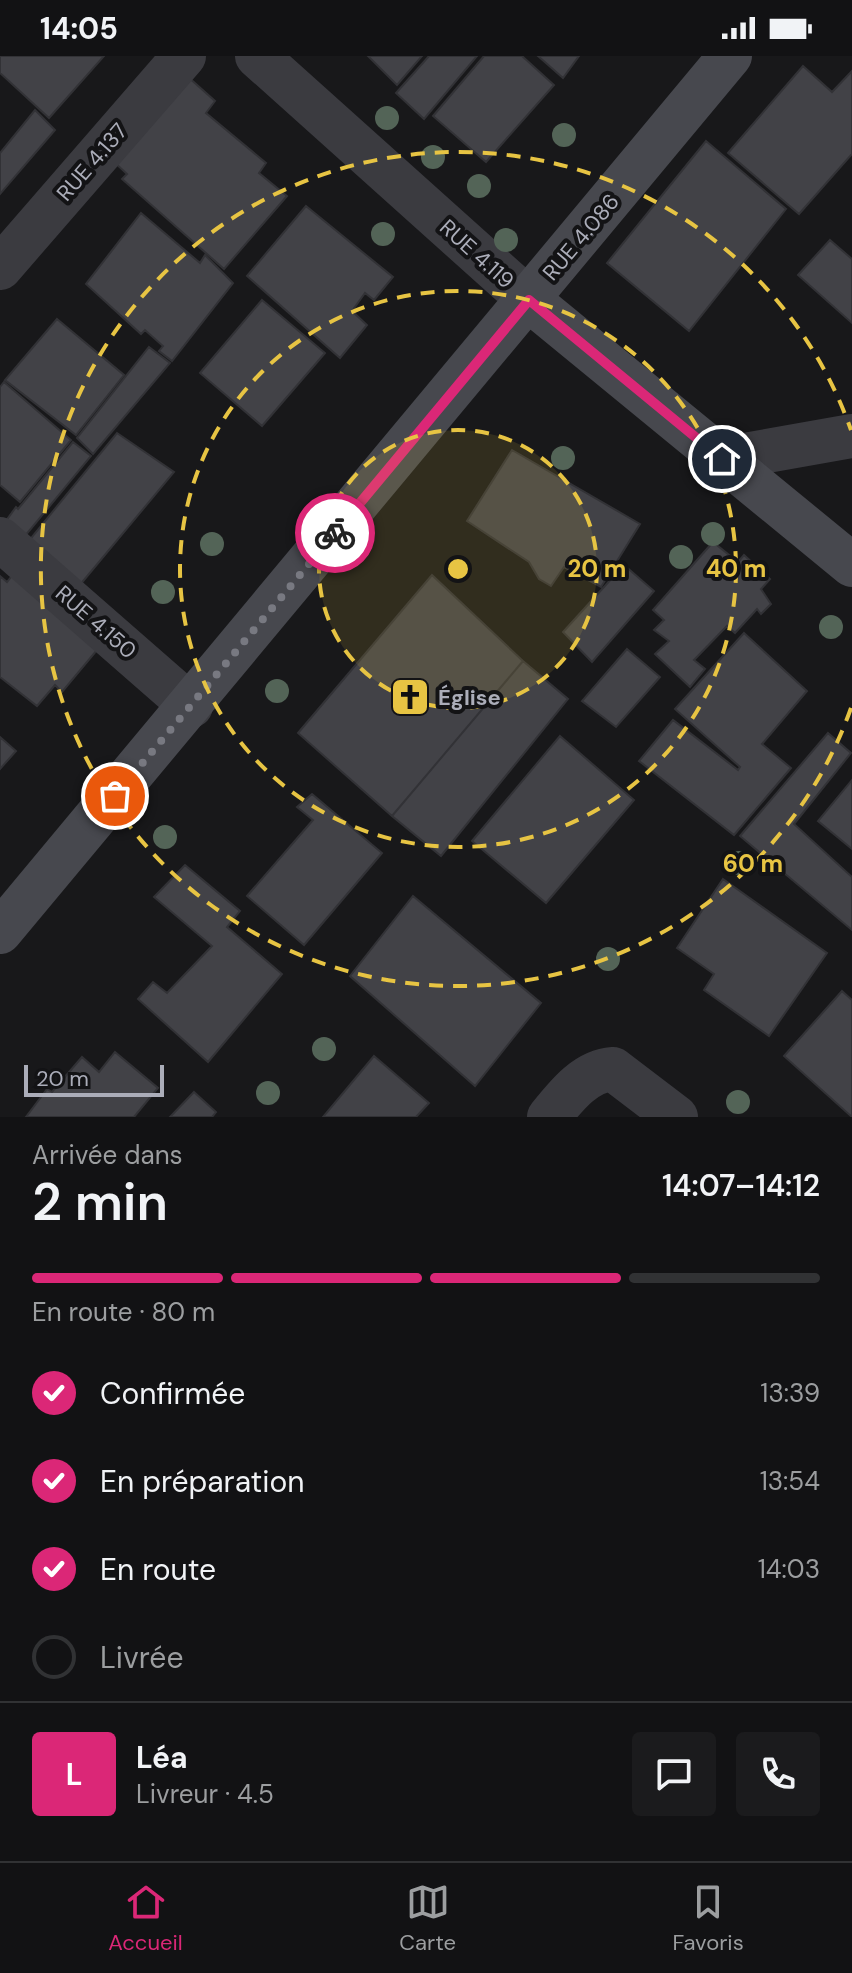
<!DOCTYPE html>
<html lang="fr">
<meta charset="utf-8">
<style>
body{margin:0;font-family:"DM Sans",sans-serif;background:#1b1b1d;color:#f1f3f6;height:100vh;display:flex;flex-direction:column;font-size:30px;white-space:nowrap}
*{box-sizing:border-box;margin:0}
p{font-size:26px;color:#9c9ea0}
.icon{flex:none;width:44px;height:44px;fill:none;stroke:currentColor;stroke-width:2;stroke-linecap:round;stroke-linejoin:round}
.map{position:relative;height:1061px;overflow:hidden}
.drawer{display:flex;flex-direction:column;background:#121214;flex:1}
.drawer>*{flex:none}
.scale{position:absolute;left:24px;bottom:20px;width:140px;box-sizing:border-box;padding-left:8px;border:4px solid #abadb9;border-top:0;font-size:22px;line-height:28px;white-space:nowrap;color:#abadb9;-webkit-text-stroke:6px #131315;paint-order:stroke}
.pin{position:absolute;display:grid;place-items:center;width:68px;height:68px;color:#fff;margin:-34px;border:4px solid #fff;border-radius:50%;box-shadow:0 2px 8px #0007}
.courier{position:absolute;display:grid;place-items:center;width:80px;height:80px;margin:-40px;border:6px solid #db2777;border-radius:50%;background:#fff;color:#222;box-shadow:0 2px 10px #0007}
.overview em{font-style:normal;font-weight:600}
.overview div{display:flex;flex-direction:column-reverse}
.overview{display:flex;align-items:center;justify-content:space-between;height:136px;padding:0 32px}
h1{font-size:52px;font-weight:600;line-height:60px}
.bar{display:grid;grid-template-columns:repeat(4,1fr);gap:12px 8px;align-content:center;height:96px;padding:0 32px}
.bar i{height:10px;border-radius:6px;background:#313234}
.bar .current{background:#db2777}
.bar p{grid-column:span 4}
.line{display:flex;align-items:center;gap:20px;padding:0 32px;border-top:2px solid #313234}
.line div{flex:1}
.round{display:grid;place-items:center;flex:none;width:84px;height:84px;border-radius:8px;background:#1b1b1d}
ol{padding:0 32px;list-style:none}
li{display:flex;align-items:center;gap:24px;height:88px}
li p{margin-inline-start:auto}
li .icon{padding:8px;border-radius:50%;background:#db2777;color:#fff;stroke-width:4}
li:last-child{color:#9c9ea0}
li i{width:44px;height:44px;border:4px solid #313234;border-radius:50%}
.status{display:flex;justify-content:space-between;align-items:center;height:56px;padding:0 40px;background:#121214;direction:ltr}
.status svg{height:22px;fill:currentColor}
.tab-bar{display:flex;justify-content:space-around;align-items:center;height:112px;border-top:2px solid #313234;background:#121214;font-size:22px;color:#9c9ea0}
.tab-bar a{display:grid;justify-items:center;gap:4px}
.tab-bar .current{color:#db2777}
.map>svg:first-child{display:block}
.building{fill:#424247;stroke:#323236;stroke-width:2}
.lines{fill:none;stroke-linecap:round;stroke-linejoin:round}
.street{stroke:#3b3b40;stroke-width:44}
.secondary{stroke:#47484e;stroke-width:44}
.tree{fill:#536457}
.done{stroke:#787981;stroke-width:8;stroke-dasharray:0 14.4}
.route{stroke:#db2777;stroke-width:10}
.ring{fill:none;stroke:#e7c443;stroke-width:4;stroke-dasharray:14 10}
.labels{text-anchor:middle;dominant-baseline:central;stroke-width:8;stroke-linejoin:round;paint-order:stroke}
.street-label{font-size:22px;fill:#abadb9;stroke:#131315}
.poi-label{font-size:22px;font-weight:bold;fill:#abadb9;stroke:#131315;text-anchor:start}
.centre{fill:#e7c443;stroke:#131315;stroke-width:4}
.ring-label{font-size:24px;text-anchor:middle;font-weight:bold;fill:#e7c443;stroke:#131315;stroke-width:8;stroke-linejoin:round;paint-order:stroke}
</style>
<div class="status"><b>14:05</b><svg viewBox="0 0 49 12"><path d="M0 12V9h3v3zM5 12V6h3v6zM10 12V3h3v9zM15 12V0h3v12zM26 1h20v11H26zM47 4h2v5h-2z"/></svg></div>
<div class="map">
<svg width="852" height="1061" viewBox="0 0 852 1061">
<rect width="100%" height="100%" fill="#18181a"/>
<path class="building" d="M0,0H104L49,62L0,17Z
M368,0H422L397,29Z
M429,0H477L424,63L396,37Z
M484,0H522L554,29L486,106L433,60Z
M538,0H579L563,22Z
M803,10L832,36L852,15V98L799,158L728,97Z
M187,20L215,45L206,57L266,107L259,117L287,140L224,213L122,123L127,118L113,105Z
M35,54L55,74L0,138V97Z
M706,85L786,153L689,275L607,207Z
M306,150L393,221L374,244L365,237L352,255L367,269L340,302L247,220Z
M141,157L200,207L205,199L233,227L172,305L159,295L163,290L145,274L141,278L86,228Z
M830,184L852,203V267L798,219Z
M262,244L325,297L262,370L200,317Z
M57,263L124,319L76,379L5,324Z
M149,291L170,307L93,398L77,382Z
M4,326L71,384L20,446L0,429V331Z
M117,377L174,416L79,530L27,487Z
M73,386L91,400L20,486L3,469L16,451L18,453Z
M512,394L640,468L601,531L564,511L551,530L539,523L529,506L467,465Z
M713,486L738,506L744,499L770,523L761,533L771,548L761,558L757,553L735,577L727,570L694,604L705,613L690,631L655,598L669,585L654,574L664,564L653,554Z
M624,509L654,535L592,606L563,576Z
M15,516L97,594L62,636L55,629L37,650L0,621V520L7,526Z
M432,519L523,605L392,760L298,677Z
M744,577L807,635L762,688L791,712L734,779L639,705L673,664L738,714L740,711L675,653Z
M627,593L660,621L616,671L582,645Z
M523,605L568,643L441,800L392,760Z
M828,677L851,697L794,768L852,821V874L740,780Z
M560,680L634,744L546,847L472,785Z
M0,681L16,695L0,713Z
M852,724V793L818,765Z
M312,738L382,797L304,889L247,840L313,764L297,751Z
M185,809L240,855L227,871L282,918L208,1006L138,943L153,926L167,937L212,890L154,841Z
M723,823L827,897L769,980L704,934L714,918L677,892Z
M413,840L541,947L475,1030L350,920Z
M842,935L852,944V1061L784,1000Z
M115,996L158,1032L134,1061H26L47,1033L52,1036L82,1001L99,1016Z
M374,1000L429,1047L416,1061H323Z
M194,1036L216,1056L212,1061H170Z"/>
<g class="lines">
<path class="street" d="M257,0L529,244
M0,212L184,0
M722,403L852,380
M0,483L191,650
M549,1061C566,1040 585,1015 613,1013L676,1061"/>
<path class="secondary" d="M529,244L852,509
M0,876L730,0"/>
</g>
<g class="tree">
<circle cx="387" cy="62" r="12"/>
<circle cx="564" cy="79" r="12"/>
<circle cx="433" cy="101" r="12"/>
<circle cx="479" cy="130" r="12"/>
<circle cx="383" cy="178" r="12"/>
<circle cx="506" cy="184" r="12"/>
<circle cx="563" cy="402" r="12"/>
<circle cx="713" cy="478" r="12"/>
<circle cx="212" cy="488" r="12"/>
<circle cx="681" cy="501" r="12"/>
<circle cx="163" cy="536" r="12"/>
<circle cx="831" cy="571" r="12"/>
<circle cx="277" cy="635" r="12"/>
<circle cx="165" cy="781" r="12"/>
<circle cx="739" cy="807" r="12"/>
<circle cx="608" cy="903" r="12"/>
<circle cx="324" cy="993" r="12"/>
<circle cx="268" cy="1037" r="12"/>
<circle cx="738" cy="1046" r="12"/>
</g>
<g class="lines">
<path class="done" d="M115,740L335,477"/>
<path class="route" d="M335,477L529,244L722,403"/>
</g>
<circle cx="458" cy="513" r="139" fill="#e7c443" fill-opacity=".12"/>
<g class="ring">
<circle cx="458" cy="513" r="139"/>
<circle cx="458" cy="513" r="278"/>
<path d="M851 652A417 417 0 1 1 851 374"/>
</g>
<defs>
<g id="church-square" transform="scale(2)"><rect x="-9" y="-9" width="18" height="18" rx="4" fill="#e7c443" stroke="#131315"/><path d="M-1.2-6h2.4v3.5h3.3v2.4h-3.3V6h-2.4V-.1h-3.3v-2.4h3.3Z" fill="#111"/></g>
</defs>
<g fill-rule="evenodd">
<use href="#church-square" x="410" y="641"/>
</g>
<g class="labels">
<g class="street-label">
<text transform="translate(92 106) rotate(-49)">RUE 4.137</text>
<text transform="translate(581 181) rotate(-50)">RUE 4.086</text>
<text transform="translate(477 198) rotate(42)">RUE 4.119</text>
<text transform="translate(96 566) rotate(41)">RUE 4.150</text>
</g>
<g class="poi-label">
<text x="438" y="641">Église</text>
</g>
</g>
<circle cx="458" cy="513" r="12" class="centre"/>
<g class="ring-label">
<text x="597" y="521">20 m</text>
<text x="736" y="521">40 m</text>
<text x="753" y="816">60 m</text>
</g>
</svg>
<div class="scale">20 m</div>
<div class="pin" style="left:115px;top:740px;background:#ea580c"><svg class="icon" aria-label="bag" viewBox="0 0 24 24"><path d="M5 8h14l-1 12H6zM9 8a3 3 0 0 1 6 0"/></svg></div>
<div class="pin" style="left:722px;top:403px;background:#1f2937"><svg class="icon" aria-label="home" viewBox="0 0 24 24"><path d="M3 11l9-7 9 7M6 9v11h12V9"/></svg></div>
<div class="courier" style="left:335px;top:477px"><svg class="icon" aria-label="bike" viewBox="0 0 24 24"><circle cx="6" cy="16" r="4"/><circle cx="18" cy="16" r="4"/><path d="M6 16l4-8h5l3 8M10 8l3 8H6M13 5h3"/></svg></div>
</div>
<section class="drawer">
<div class="overview"><div><h1>2 min</h1><p>Arrivée dans</p></div><em>14:07–14:12</em></div>
<div class="bar"><i class="current"></i><i class="current"></i><i class="current"></i><i></i><p>En route · 80 m</p></div>
<ol>
<li><svg class="icon" aria-label="check" viewBox="0 0 24 24"><path d="M5 12l5 5 9-10"/></svg>Confirmée<p>13:39</p></li>
<li><svg class="icon" aria-label="check" viewBox="0 0 24 24"><path d="M5 12l5 5 9-10"/></svg>En préparation<p>13:54</p></li>
<li><svg class="icon" aria-label="check" viewBox="0 0 24 24"><path d="M5 12l5 5 9-10"/></svg>En route<p>14:03</p></li>
<li><i></i>Livrée</li>
</ol>
<div class="line" style="height:144px"><b class="round" style="background:#db2777;color:#fff">L</b><div><b>Léa</b><p>Livreur · 4.5</p></div><a class="round"><svg class="icon" aria-label="chat" viewBox="0 0 24 24"><path d="M4 5h16v11H9l-5 4z"/></svg></a><a class="round"><svg class="icon" aria-label="phone" viewBox="0 0 24 24"><path d="M5 4h4l2 5-3 2q2 4 5 5l2-3 5 2v4C11 20 4 13 5 4z"/></svg></a></div>
</section>
<nav class="tab-bar">
<a class="current"><svg class="icon" aria-label="home" viewBox="0 0 24 24"><path d="M3 11l9-7 9 7M6 9v11h12V9"/></svg>Accueil</a>
<a><svg class="icon" aria-label="map" viewBox="0 0 24 24"><path d="M3 6l6-2 6 2 6-2v14l-6 2-6-2-6 2zM9 4v14M15 6v14"/></svg>Carte</a>
<a><svg class="icon" aria-label="saved" viewBox="0 0 24 24"><path d="M7 4h10v16l-5-4-5 4z"/></svg>Favoris</a>
</nav>
